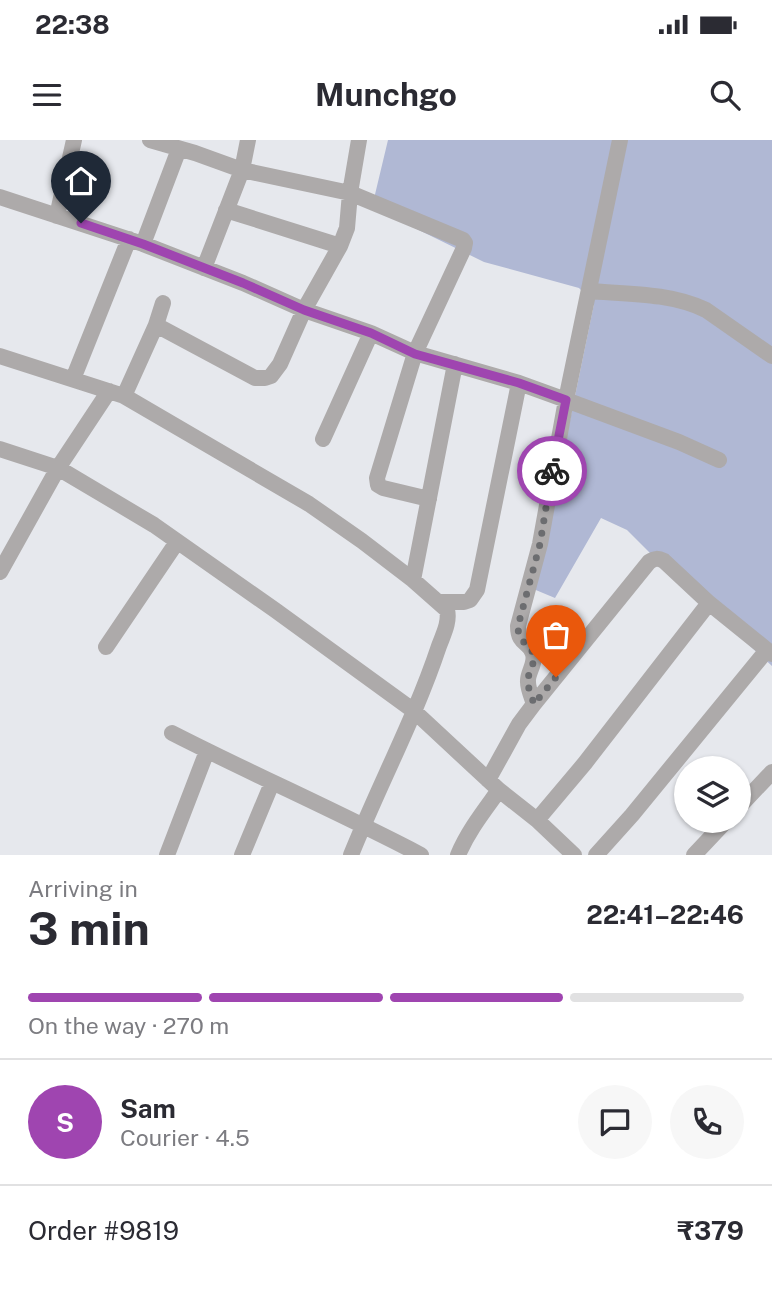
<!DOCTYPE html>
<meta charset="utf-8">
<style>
body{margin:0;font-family:"Public Sans",sans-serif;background:#f7f7f7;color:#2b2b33;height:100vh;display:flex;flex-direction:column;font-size:26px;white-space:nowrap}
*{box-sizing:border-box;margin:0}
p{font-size:23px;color:#7c7c81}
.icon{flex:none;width:38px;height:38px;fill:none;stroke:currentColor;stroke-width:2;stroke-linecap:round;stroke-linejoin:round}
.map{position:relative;height:715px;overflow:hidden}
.drawer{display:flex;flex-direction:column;background:#fff;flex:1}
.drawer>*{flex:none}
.tools{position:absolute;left:674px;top:616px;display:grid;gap:14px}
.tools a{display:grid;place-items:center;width:77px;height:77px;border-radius:50%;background:#fff;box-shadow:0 2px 5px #0004;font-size:35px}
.pin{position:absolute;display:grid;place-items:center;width:60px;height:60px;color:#fff;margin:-72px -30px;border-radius:50% 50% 50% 0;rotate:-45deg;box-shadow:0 0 7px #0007}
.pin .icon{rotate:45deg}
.courier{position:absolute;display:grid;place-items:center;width:70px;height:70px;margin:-35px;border:5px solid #9f45b0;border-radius:50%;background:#fff;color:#222;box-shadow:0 2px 9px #0007}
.head em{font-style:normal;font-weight:700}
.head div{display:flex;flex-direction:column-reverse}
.head{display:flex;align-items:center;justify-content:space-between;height:119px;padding:0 28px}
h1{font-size:46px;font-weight:700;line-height:52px}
.bar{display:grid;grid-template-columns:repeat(4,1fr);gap:10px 7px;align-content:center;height:84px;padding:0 28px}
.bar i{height:9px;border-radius:5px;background:#e1e1e2}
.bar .on{background:#9f45b0}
.bar p{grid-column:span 4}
.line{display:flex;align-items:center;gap:18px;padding:0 28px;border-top:2px solid #e1e1e2}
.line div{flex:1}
.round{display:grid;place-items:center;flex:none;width:74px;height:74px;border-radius:37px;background:#f7f7f7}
.status{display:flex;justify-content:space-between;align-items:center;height:49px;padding:0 35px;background:#fff;direction:ltr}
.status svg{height:19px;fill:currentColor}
header{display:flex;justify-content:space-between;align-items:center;height:91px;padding:0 28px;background:#fff;font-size:32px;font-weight:700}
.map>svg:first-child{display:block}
.green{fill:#b0b8d4}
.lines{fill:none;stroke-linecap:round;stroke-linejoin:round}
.street{stroke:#adaaaa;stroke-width:16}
.done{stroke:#6c6d70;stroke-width:7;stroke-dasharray:0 12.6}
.route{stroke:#9f45b0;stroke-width:9}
</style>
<div class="status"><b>22:38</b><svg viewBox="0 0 49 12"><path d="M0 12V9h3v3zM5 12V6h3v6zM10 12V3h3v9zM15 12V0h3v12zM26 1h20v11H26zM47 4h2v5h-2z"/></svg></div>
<header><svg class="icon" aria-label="menu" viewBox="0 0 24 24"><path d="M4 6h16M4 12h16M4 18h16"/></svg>Munchgo<svg class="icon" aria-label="search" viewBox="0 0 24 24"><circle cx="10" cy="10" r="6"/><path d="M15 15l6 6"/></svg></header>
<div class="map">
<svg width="772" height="715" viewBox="0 0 772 715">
<rect width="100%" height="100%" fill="#e6e8ed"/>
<path class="green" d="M388,0H772V526L668,431L627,390L601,378L555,458L531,448L544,406L594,164L579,148L484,122L372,67Z"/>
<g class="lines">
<path class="street" d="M150,0L195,13L242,30L350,53L463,100L465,103L464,108L415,213L377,338L378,345L383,348L429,359
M0,57L143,104L243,143L304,170L371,193L415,213L519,243L566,260L679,302L719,320
M226,70L340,106
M57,76L74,0
M143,104L179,9
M204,128L242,30L248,0
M589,151C628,154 671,153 706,170L772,216
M156,185L255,238H265L271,236L280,224L304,170L340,106L347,88L350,53L359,0
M0,216L124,256L309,364L362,401L413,440L447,470C450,482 443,495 439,506C415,578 379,645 351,715
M73,239L129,99
M124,256L156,185L163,163
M323,299L371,193
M0,309L58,328L154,385L275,470L414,571L499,650L537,680L574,715
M0,432L58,328L109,251
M413,440L455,224
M439,462H464L470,460L477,450L519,243
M106,507L177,402
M534,564C532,558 528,549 528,542C527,533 536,524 533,514C530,501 518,506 518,486L540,404L566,260L620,0
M172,593C254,635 339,672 421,715
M488,640L519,584L534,564L649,422C655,418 658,418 664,421L709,463L772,514
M738,668L772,632
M537,680L585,623L709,463
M167,715L207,611
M242,715L272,643
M458,715C468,691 484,671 499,650
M596,715L632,675L767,510
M694,715L726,681"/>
</g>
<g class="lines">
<path class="done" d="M552,331L540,404L518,486C518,505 530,502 533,514C536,524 527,533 528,542C528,549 532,557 534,564L556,537"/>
<path class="route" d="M81,83L143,104L243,143L304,170L371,193L415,214L519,243L566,260L552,331"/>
</g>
</svg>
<div class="tools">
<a><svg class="icon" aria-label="layers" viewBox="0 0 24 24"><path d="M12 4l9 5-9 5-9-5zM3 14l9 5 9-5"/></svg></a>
</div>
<div class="pin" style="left:556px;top:537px;background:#ea580c"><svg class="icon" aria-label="bag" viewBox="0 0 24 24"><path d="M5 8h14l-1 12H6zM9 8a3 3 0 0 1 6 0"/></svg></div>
<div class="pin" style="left:81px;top:83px;background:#1f2937"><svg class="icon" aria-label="home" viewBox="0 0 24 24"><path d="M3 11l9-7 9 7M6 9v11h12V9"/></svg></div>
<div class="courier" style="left:552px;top:331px"><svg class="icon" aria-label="bike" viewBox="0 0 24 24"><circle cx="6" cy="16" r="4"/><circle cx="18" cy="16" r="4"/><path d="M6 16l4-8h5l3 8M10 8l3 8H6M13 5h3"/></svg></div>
</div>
<section class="drawer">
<div class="head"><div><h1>3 min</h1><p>Arriving in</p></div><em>22:41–22:46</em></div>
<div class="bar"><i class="on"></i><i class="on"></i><i class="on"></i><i></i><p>On the way · 270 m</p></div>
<div class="line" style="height:126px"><b class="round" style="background:#9f45b0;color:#fff">S</b><div><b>Sam</b><p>Courier · 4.5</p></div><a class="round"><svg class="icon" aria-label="chat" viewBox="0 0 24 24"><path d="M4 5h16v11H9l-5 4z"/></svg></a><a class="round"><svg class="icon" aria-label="phone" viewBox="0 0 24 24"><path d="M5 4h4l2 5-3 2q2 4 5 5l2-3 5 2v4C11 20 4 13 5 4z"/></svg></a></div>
<div class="line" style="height:91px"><div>Order #9819</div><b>₹379</b></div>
</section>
